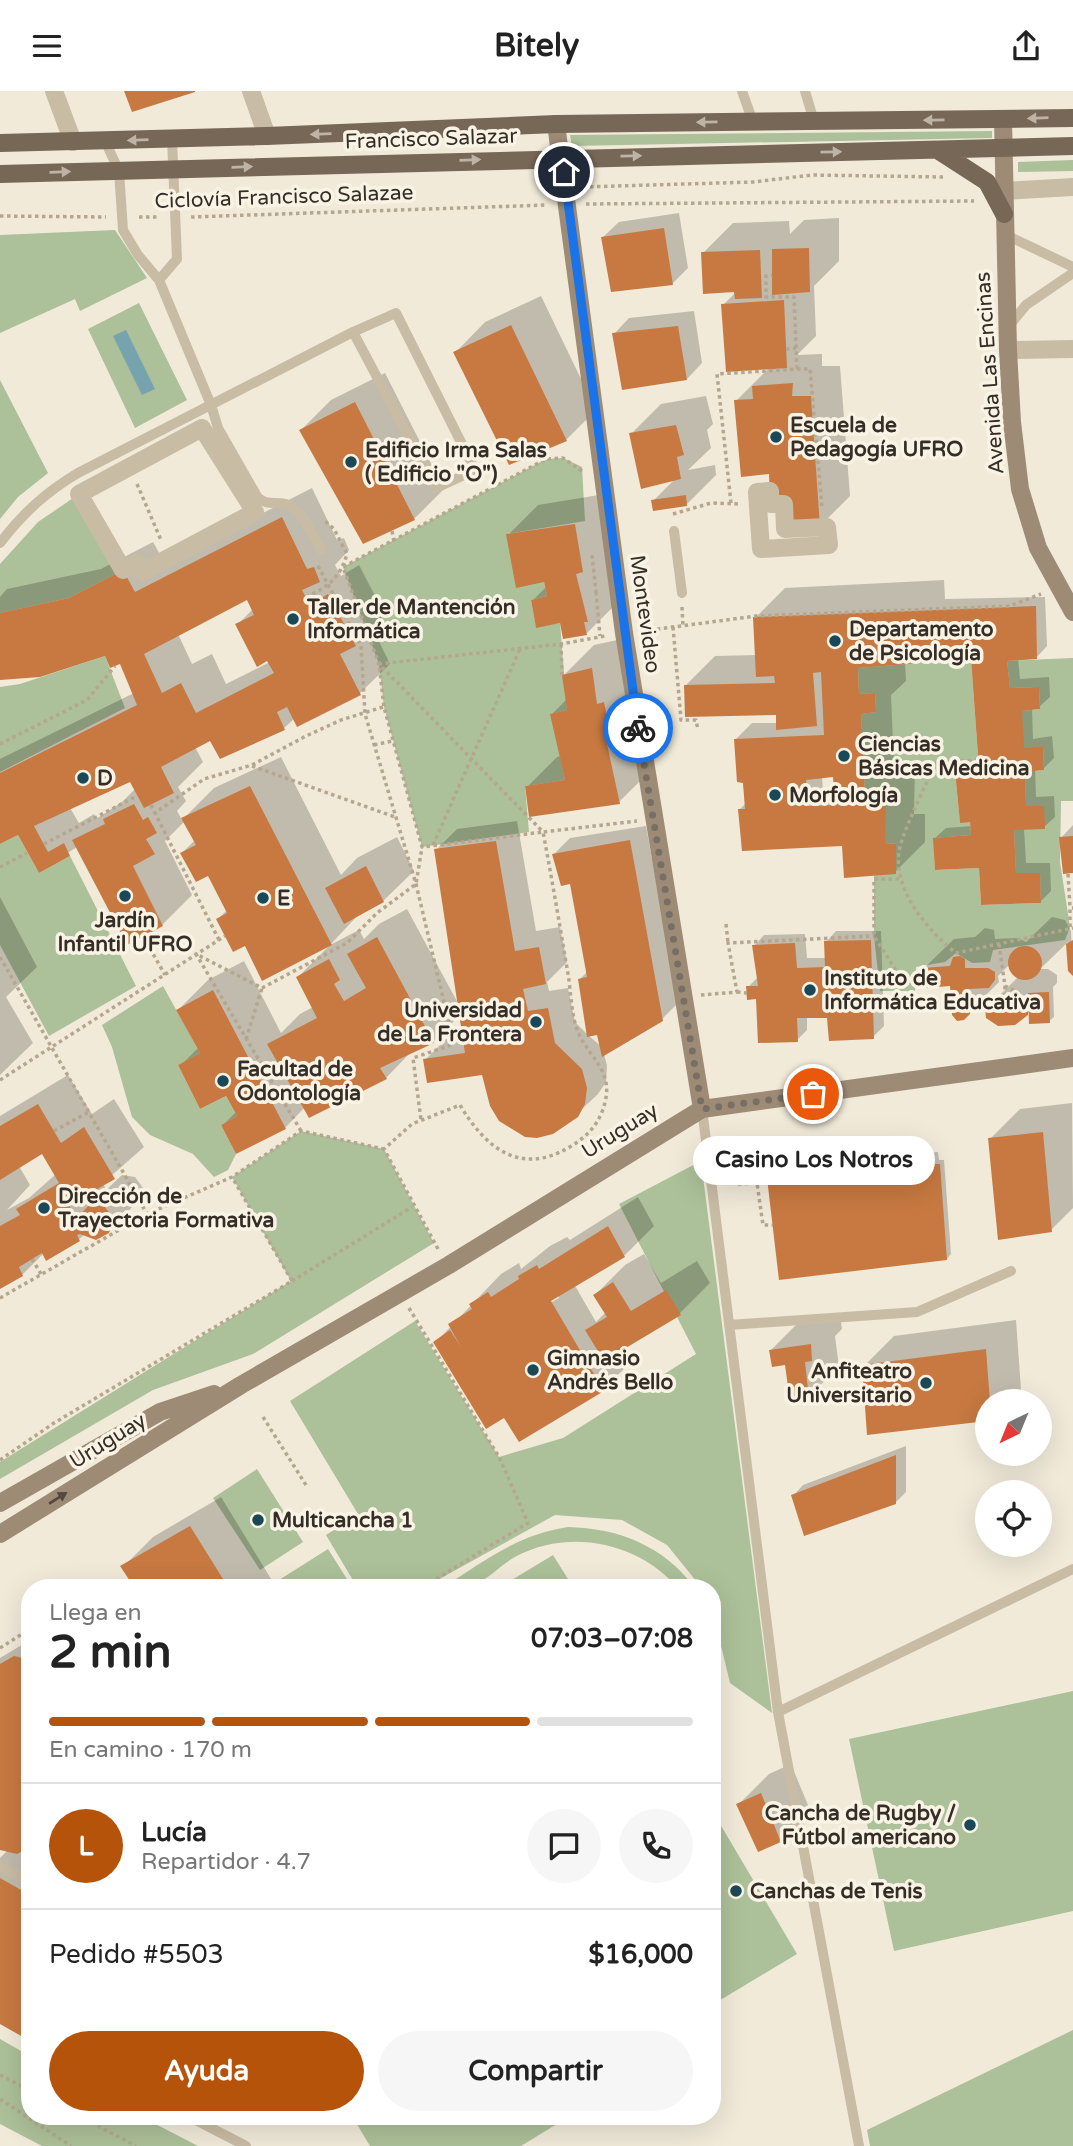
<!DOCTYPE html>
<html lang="es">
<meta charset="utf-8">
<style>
body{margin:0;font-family:"Varela Round",sans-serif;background:#f6f6f6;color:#222;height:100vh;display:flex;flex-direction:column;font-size:26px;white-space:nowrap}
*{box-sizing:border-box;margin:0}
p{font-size:23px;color:#767676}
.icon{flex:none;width:38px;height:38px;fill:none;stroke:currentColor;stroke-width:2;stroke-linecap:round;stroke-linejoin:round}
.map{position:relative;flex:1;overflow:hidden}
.details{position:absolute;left:21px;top:1488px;width:700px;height:546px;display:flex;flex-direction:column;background:#fff;border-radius:28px;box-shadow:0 7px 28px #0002}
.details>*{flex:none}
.needle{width:46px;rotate:223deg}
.tools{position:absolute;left:975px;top:1298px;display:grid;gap:14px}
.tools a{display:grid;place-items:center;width:77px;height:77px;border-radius:50%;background:#fff;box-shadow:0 7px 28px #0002;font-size:35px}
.pin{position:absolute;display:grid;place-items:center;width:60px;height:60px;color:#fff;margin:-30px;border:4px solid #fff;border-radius:50%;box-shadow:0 2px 7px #0007}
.courier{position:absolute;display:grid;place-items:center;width:70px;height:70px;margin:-35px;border:5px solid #1a73e8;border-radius:50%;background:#fff;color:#222;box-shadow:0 2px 9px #0007}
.bubble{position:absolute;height:49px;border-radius:24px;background:#fff;box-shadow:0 7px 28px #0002;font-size:23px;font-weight:700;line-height:49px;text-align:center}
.overview em{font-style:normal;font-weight:700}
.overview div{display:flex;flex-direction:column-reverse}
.overview{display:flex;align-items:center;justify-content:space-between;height:119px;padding:0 28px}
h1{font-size:46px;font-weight:700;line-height:52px}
.bar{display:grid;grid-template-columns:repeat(4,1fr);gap:10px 7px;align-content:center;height:84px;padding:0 28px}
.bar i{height:9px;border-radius:5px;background:#e0e0e0}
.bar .selected{background:#b45309}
.bar p{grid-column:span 4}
.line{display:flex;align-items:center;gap:18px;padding:0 28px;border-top:2px solid #e0e0e0}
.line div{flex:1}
.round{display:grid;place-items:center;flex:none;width:74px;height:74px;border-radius:37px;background:#f6f6f6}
.action{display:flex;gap:14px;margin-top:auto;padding:14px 28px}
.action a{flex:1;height:80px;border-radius:42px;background:#b45309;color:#fff;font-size:28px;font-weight:700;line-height:80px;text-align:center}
.action a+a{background:#f6f6f6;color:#222}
header{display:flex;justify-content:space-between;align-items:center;height:91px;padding:0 28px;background:#fff;font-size:32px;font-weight:700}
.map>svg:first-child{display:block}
.green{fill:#acc099}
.water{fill:#77a3af}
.shadow{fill:#0003;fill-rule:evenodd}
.building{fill:#c77941;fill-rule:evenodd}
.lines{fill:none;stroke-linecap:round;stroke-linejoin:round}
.path{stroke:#b5a68f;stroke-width:3.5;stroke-dasharray:3.5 3.5;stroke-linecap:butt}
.lane{stroke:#c9bca5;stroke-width:10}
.street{stroke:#c9bca5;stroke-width:18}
.secondary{stroke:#9d8b76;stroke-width:18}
.primary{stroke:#776757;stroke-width:18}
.oneway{fill:#beb4a5}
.oneway2{fill:#54493e}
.done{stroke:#776f65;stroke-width:7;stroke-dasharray:0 12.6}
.route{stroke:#1a73e8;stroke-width:9}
.poi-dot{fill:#1b4857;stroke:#f9f3e5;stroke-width:2.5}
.labels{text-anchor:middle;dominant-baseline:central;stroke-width:7;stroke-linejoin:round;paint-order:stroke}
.street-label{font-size:21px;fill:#352d26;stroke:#f9f3e5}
.poi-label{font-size:21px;font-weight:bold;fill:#352d26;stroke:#f9f3e5;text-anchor:start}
</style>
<header><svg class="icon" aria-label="menu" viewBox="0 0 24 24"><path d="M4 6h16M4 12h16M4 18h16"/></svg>Bitely<svg class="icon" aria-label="share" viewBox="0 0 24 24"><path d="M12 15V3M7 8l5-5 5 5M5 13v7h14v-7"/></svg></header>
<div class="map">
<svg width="1073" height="2055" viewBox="0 0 1073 2055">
<rect width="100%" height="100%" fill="#f1ead9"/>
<path class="green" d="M992,40V47L572,55L570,44Z
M1073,69V80L1018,81V71Z
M115,139L147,187L80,220L75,208L0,242V144Z
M139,212L187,309L135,337L88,238Z
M0,289L48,382L18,406L0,428Z
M563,367L582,376L585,430L507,443L544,491L547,505L531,509L536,536L560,532L567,619L551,623L565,689L525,695L529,741L422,756L384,616L379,573L343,476L546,368Z
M79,403L123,479L69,507L0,522V473L38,431Z
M105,565L125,617L0,681V596L20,593Z
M1073,567V710H1061L1060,771L1070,836L1065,849L993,859L990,871L972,872L956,862L945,871L916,876L915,900H880L874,845V784L896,753L885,752V703L865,704L861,623L876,621L875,602L859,603L858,577L971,568L979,678L955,680L960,731H970L971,744L934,747L935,779L979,777L981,814L1041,812L1040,782H1016L1014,739L1026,715L1025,681L1044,679L1043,655L1020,658L1022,620L1040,618L1039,596L1010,597L1007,570Z
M18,744L39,782L70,765L136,895L49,945L0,854V753Z
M163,895L200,962L178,974L200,1018L226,1005L237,1025L221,1034L236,1063L228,1079L214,1086L193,1063L150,1044L132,1026L112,956L102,934Z
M301,1040L384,1058L434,1152L253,1263L153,1299L0,1388V1371L291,1190L232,1086Z
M701,1070L772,1622L730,1592L712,1517V1496H701L667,1454L622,1429L555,1424L425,1496H357L326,1444L358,1423L290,1310L415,1230L499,1366L563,1347L696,1263L619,1113Z
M257,1378L303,1451L260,1479L213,1407Z
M568,1436C618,1437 664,1455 694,1496H677C637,1451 569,1437 515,1466C500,1474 487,1490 470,1496C463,1498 452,1496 444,1496C484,1470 519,1443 568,1436Z
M328,1458L352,1496H268Z
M553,1464L573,1496H500Z
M712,1529C723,1564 725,1598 712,1633Z
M1073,1600V1820L894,1860L849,1648Z
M720,1733L797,1863L712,1914V1737Z
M1073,1939V2055H870L867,2039Z
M0,1948L30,1965V2025H140L198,2055H42L0,2033Z
M352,2025H570L521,2055H370Z"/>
<path class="water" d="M126,239L155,298L142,304L113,245Z"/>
<path class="shadow" d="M679,122L688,177L672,193L603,146L619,131Z
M839,127V170L814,195L816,245L797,264L822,263V275H840L850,405L820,435L770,381L736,310L769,277L723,214L738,199L703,162L733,132L789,130L790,143L804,129Z
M541,205L596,319L566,349L455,262L485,231Z
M694,220L702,272L687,288L614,243L629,227Z
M385,282L444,398L414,428L363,451L301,339L331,309Z
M706,305L713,333L707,339L711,357L688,379L715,374L716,384L686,414L653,410L675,388L631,343L661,313Z
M312,397L337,449L344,447L349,459L335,474L341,485L359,474L385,524L372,536L390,573L359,603L295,627L284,637L221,666L211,648L195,656L203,671L178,696L186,710L177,720L182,729L214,697L281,666L341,784L357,767L397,746L414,780L383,810L360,822L330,854L246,853L218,828L227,819L209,783L182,762L195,749L185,730L165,750L192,804L162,834L77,756L39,780L19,742L0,751V668L134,602L121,571L106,563L0,587V506L7,498L101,478L153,451L165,472ZM248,507L253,518L238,533L270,571L226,593L212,563L192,573L178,543ZM131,689L136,697L122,711L96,728L94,723L79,732L70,717Z
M605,403L616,513L586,543L562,530L533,509L547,495L508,444L538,414Z
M944,489L945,508L1045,506L1047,555L1037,566L1018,567L1020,588L1049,586L1050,606L1039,616L1032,617L1033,648L1052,645L1054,667L1043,678H1035L1036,706L1054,705L1055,726L1044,736L1024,737L1026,772H1050L1051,800L1041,810L935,747L946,737L972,735L957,680L967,670L980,669L973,566L905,572L906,590L891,604L894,675L915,673L914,723H925V751L895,781L844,753L740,718L746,712L736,648L752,632H777V622L685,595L715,565L756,564L755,527L785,497ZM834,684L835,700H823L822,686Z
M622,548L649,681L619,711L527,696L557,666L561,665L552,623L567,608L564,584L594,554Z
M517,730L536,840L560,836L567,871L547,891L549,900L568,897L575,931L588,944L580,888L588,880L571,791L554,763L570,747L646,735L678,912L662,928L604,963L607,975L606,991L598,1003L564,1035L537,1045L483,982L425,969L446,948L465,945L461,923L433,951L411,961L386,987L305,1016L285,1037L223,1034L237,1020L227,1003L180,975L199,956L178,919L208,889L244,870L281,942L300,923L313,916L298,886L330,854L359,839L364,848L379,833L407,818L459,914L436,759L457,738ZM598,943L602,956L588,944Z
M1073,734V781H1064L1061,747Z
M0,806L37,876L6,906L33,952L0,984Z
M1052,826L1065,829L1071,840L1073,882L1070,879L1068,851L1040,878H1048L1057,884V892L1053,896L1054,926L1049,930L1031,919L1027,923L987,917L1019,885L1014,884L1010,873L998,885L999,891L963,927L952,894L923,878L954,848L975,846L985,837L994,839L995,848L1018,847L1026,851Z
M836,840H881L884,935L873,946L829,925H807V939L797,949L748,896L758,886L754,855L764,844L805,843L807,867H827L826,851Z
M68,984L92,1023L114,1008L144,1056L103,1092L106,1099L122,1084L135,1086L143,1097L138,1110L108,1141L85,1143L78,1149L44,1162L22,1184L0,1196V1025ZM42,1061L56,1083L29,1107L7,1119L30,1094L19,1075Z
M1072,1012L1073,1117L1051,1139L990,1048L1020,1018Z
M917,1050L918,1063L938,1061L939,1069H944L951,1163L947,1168L769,1087L790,1066Z
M638,1106L654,1135L624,1165L574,1193L596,1231L606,1221L595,1204L625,1174L644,1163L661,1192L697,1170L710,1192L680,1222L614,1262L624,1278L603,1298L505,1324L435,1252L501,1183L519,1172L521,1178L550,1155L567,1146L570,1149ZM558,1204L559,1207L487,1247Z
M840,1224L842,1238L835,1245L839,1276L808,1306L786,1272L771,1259L801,1229Z
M1016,1229L1021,1298L1008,1311H987V1329L864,1275L894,1245Z
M906,1355V1401L895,1412L793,1405L803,1394Z
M221,1406L276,1496H136L123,1476L153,1446Z
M30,1549V1754L27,1756L30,1757V1948L0,1931V1767L8,1759L0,1758V1567Z
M791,1673L810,1719L780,1749L739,1713L769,1683Z"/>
<path class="building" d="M124,0H195V1L132,21Z
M664,137L673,194L611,201L601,146Z
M809,157L810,201L772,204V158Z
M760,159L762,207L735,208L734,201L703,203L701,161Z
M784,209L787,277L726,281L721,213Z
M511,234L567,350L509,374L453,261Z
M678,235L687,289L622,299L612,242Z
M793,292L792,305H811L820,436L785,438L784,413H770L769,383L741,386L734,309L753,308L752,295Z
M355,311L415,429L363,453L299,339Z
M676,334L684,364L677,366L681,388L641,398L629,342Z
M686,404L687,415L653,420L651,409Z
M282,426L307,478L314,476L320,491L302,499L310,514L328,503L356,555L340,563L361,604L297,636L287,616L277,621L285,639L220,668L210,650L161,676L174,702L144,717L130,691L34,735L48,761L64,752L70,765L39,782L18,744L0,753V682L137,614L120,573L110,577L105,565L40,586L0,589V522L69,507L123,479L135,501ZM247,509L254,524L235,533L257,576L267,570L274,582L196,622L181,592L162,602L144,563Z
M575,433L583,481L576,483L588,531H584L587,544L563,548L560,532L536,537L531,509L547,505L544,491L516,497L506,443Z
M1036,515L1037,568L1007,570L1010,597L1039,596L1040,618L1022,620L1024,657L1043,655L1044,679L1025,681L1026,715H1044L1045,738L1014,739L1016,782H1040L1041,812L981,814L979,777L935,779L933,747L971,744L970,731L960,732L955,680L979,678L971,568L858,577L859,603L875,602L876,621L861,623L865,704L886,703L885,752L896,753V783L844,787L842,755L742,760L738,718H745L743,692L737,691L734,648L824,644L821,581L813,582L817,635L776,639V624L685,626L684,594L775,592L774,585L756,586L753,526ZM833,686L835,714L808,715L806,689Z
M592,577L597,613L604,611L610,642L605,644L620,713L529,726L525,695L565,689L550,623L567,619L562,584Z
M250,695L332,854L262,890L245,855L233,861L216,828L227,822L208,785L196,791L180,762L196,754L181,727Z
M134,713L143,729L148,726L157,742L146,748L155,763L133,775L163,835L127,854L72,749L105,733L103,728Z
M1073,745V782L1063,783L1059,746Z
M630,749L663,930L602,966L597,944L587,946L578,888L587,886L570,793L561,795L552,763Z
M496,750L515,860L539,856L546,893L523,898L528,920L548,917L555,952L582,978L587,997L585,1013L578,1026L553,1043L537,1047L525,1046L499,1030L490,1015L482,984L427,992L423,968L465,962L434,758Z
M366,775L384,811L344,833L325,797Z
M377,846L434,952L380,977L387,988L309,1027L267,953L317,927L296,886L329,868L340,889L334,893L344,910L366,897L347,863Z
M871,849L874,948L829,950L827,927H797L798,951L758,952L756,908L747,909L746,895H758L752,854L795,852L797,877L825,876L824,850Z
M1073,849V885L1068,880L1066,853Z
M1008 872a17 17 0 1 1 34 0a17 17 0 1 1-34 0Z
M960,865L965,868V877H988L995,881V889L989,897L968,898L970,923L964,929L957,930L952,924L950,895L925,897L918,892L916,885L922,877L950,875L953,866Z
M213,899L286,1038L236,1063L221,1034L237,1025L226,1005L200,1018L178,974L200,962L176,919Z
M1049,901L1050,932L1029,933L1028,902Z
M1005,906L1017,907L1028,914V924L1015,934L998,935L986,927L985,917L995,909Z
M38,1013L61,1052L84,1036L115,1088L69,1114L76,1128L90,1113L105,1116L114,1128L109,1142L96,1149L80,1143L77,1144L80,1150L46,1170L42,1162L19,1176L23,1185L0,1198V1135L20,1124L16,1118L59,1092L42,1063L0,1089V1035Z
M1043,1041L1052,1141L998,1149L988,1047Z
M934,1064L935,1073H940L947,1169L779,1189L767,1087Z
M608,1135L625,1166L551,1210L604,1300L519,1351L504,1327L486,1338L433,1251L450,1239L461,1256L448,1233L472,1218L469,1213L488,1201L491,1206L519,1188L518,1185L537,1174L539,1178Z
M613,1191L631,1220L666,1199L681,1224L604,1270L585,1239L607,1226L593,1204Z
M811,1253L812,1270L805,1271L809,1308L790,1310L785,1274L772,1276L769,1259Z
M986,1258L990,1311H987V1330L867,1344L862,1274Z
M896,1364V1413L804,1445L791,1404Z
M190,1435L228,1496H134L120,1475Z
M14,1565L30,1569V1756L17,1763L0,1759V1573Z
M761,1702L781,1751L758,1761L736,1713Z
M0,1787L30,1804V1950L0,1933Z"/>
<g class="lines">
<path class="path" d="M583,96L753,91L812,84L943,86
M586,113L974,110
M0,125L106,126
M139,126H159
M191,126L547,114
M786,258L796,257
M797,278H810L822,417
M540,362L546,368
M582,380L563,367L546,368L343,476L379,573L543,741L637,730
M137,393L161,449
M731,412L717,283L797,278L794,206H766V185L772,184
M673,423L711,412L741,413
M392,440L394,451
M592,464L596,501H599
M318,475L361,555L365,623L416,793L454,953L413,967L421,1029
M596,501L600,545
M306,506C328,496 340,487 347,463L334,438L325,430
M682,516L683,535
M673,536L681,629H696L698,639
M643,540L756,525L1010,515L1041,503
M561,553L562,584
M0,653L87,609L115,575
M374,654L392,650
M978,669L936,672C924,698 910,725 901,752C888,794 926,838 956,862L1073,837
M252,675L395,726
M151,714L155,722
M44,753L137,705
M433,754L520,558
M0,776L27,762
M1068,783L1070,817
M899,788H874V845L909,900
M726,833L728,852
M1070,836V817H1073
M143,845L165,884
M219,849L155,722L204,688L252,674L306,645L341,629L383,616
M999,853L1005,895L1023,904
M0,866L147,1123
M1005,895V906
M737,901L747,902
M701,904L737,901L728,852L874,845
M246,948L262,897
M0,989L225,845
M54,1040L89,1021
M301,1040L196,863L262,897L347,852L377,822L416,793L422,756
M725,1088L739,1093L757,1092L763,1134H773
M757,1092V1085L911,1064V1068
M438,1158L384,1058L412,1033L460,1014C485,1056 519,1085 568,1057C584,1048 597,1036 603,1018C616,981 591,970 578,941C571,924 571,901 568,883C560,836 552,788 543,741L422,756L384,616L379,573L561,553L605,545
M32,1168L41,1183
M292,1190L412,1116
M0,1207L147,1123L232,1086L301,1040L384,1058
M409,1217L499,1366L528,1432L423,1496
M263,1326L306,1394
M0,1369L54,1332L292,1190L232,1086
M0,1557L30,1538
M0,1984L30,1999
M0,2008L71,2055
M79,2025L136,2055"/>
<path class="lane" d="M742,0L753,31
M805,0L814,30
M105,50L119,80L123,139L138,164L159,189L211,314L218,337L258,407C268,415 275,410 286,413C302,417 313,446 321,459
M1004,143L1073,176
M159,189L177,168L172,48
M1009,235L1026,214L1073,182
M674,440L682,502
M0,452C23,422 46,401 78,382L353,241L396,222L475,379L436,397L353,241
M702,1018L778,1621L859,2055
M729,1234L917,1221L1011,1180
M778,1621L1073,1478
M0,1776L30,1790
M188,2025L246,2055"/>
<path class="street" d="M54,0L73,51
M251,0L267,45
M1003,100L1073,96
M1008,259L1073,258
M202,337L255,421L142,481L137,472L123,479L79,403Z
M770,400V413H784L785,438L827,436L829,454L761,458L757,401Z"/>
<path class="secondary" d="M1003,28L1008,259L1012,331L1020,398L1038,457L1073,521
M556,33L624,542L702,1018
M0,1412L160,1321L214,1303
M0,1443L241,1294L449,1174L702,1018L1073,967"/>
<path class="primary" d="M0,52L267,45L556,33L1073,27
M939,60L987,91L1004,123
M0,83L1073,55"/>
</g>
<defs><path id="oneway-solid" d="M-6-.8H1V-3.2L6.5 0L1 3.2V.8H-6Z" transform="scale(1.75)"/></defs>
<g class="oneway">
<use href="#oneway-solid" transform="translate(1038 27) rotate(178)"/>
<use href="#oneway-solid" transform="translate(934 29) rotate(179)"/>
<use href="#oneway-solid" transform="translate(707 31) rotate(179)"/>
<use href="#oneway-solid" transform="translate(321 43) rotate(178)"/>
<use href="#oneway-solid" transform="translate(138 49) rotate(178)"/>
<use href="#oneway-solid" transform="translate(831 61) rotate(-1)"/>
<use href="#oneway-solid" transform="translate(631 65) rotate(-1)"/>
<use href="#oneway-solid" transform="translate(470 69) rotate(-2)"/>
<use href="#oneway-solid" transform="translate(242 76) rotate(-2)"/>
<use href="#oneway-solid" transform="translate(60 81) rotate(-2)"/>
</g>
<use class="oneway2" href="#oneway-solid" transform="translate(58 1407) rotate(-32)"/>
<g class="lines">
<path class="done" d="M638,637L702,1018L813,1003"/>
<path class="route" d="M564,81L638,637"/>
</g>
<g class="poi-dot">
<circle cx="776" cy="346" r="7"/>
<circle cx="351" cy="371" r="7"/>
<circle cx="293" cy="528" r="7"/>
<circle cx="835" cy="550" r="7"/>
<circle cx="844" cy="665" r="7"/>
<circle cx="83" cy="687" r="7"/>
<circle cx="775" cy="704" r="7"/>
<circle cx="125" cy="805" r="7"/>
<circle cx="263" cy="807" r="7"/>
<circle cx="810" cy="899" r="7"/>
<circle cx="536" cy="931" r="7"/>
<circle cx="223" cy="990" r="7"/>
<circle cx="44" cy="1117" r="7"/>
<circle cx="533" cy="1279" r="7"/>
<circle cx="926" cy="1292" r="7"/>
<circle cx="258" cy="1429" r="7"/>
<circle cx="970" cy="1734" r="7"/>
<circle cx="736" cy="1800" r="7"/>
</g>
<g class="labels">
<g class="street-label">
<text transform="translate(431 48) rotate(-2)">Francisco Salazar</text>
<text transform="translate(284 106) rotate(-2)">Ciclovía Francisco Salazae</text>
<text transform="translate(990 282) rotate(-94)">Avenida Las Encinas</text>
<text transform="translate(645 523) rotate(82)">Montevideo</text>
<text transform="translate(620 1040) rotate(-32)">Uruguay</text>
<text transform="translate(108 1350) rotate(-32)">Uruguay</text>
</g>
<g class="poi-label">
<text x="790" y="334">Escuela de<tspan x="790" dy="24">Pedagogía UFRO</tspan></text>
<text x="365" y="359">Edificio Irma Salas<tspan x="365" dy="24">( Edificio "O")</tspan></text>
<text x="307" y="516">Taller de Mantención<tspan x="307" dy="24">Informática</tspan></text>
<text x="849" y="538">Departamento<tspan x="849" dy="24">de Psicología</tspan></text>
<text x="858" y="653">Ciencias<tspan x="858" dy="24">Básicas Medicina</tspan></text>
<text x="97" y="687">D</text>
<text x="789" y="704">Morfología</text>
<text x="277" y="807">E</text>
<text x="125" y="829" text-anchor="middle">Jardín<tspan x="125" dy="24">Infantil UFRO</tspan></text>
<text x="824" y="887">Instituto de<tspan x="824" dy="24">Informática Educativa</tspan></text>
<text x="522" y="919" text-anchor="end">Universidad<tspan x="522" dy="24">de La Frontera</tspan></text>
<text x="237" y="978">Facultad de<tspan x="237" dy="24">Odontología</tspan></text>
<text x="58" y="1105">Dirección de<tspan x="58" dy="24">Trayectoria Formativa</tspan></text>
<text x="547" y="1267">Gimnasio<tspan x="547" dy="24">Andrés Bello</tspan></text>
<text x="912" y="1280" text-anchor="end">Anfiteatro<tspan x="912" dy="24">Universitario</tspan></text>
<text x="272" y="1429">Multicancha 1</text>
<text x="956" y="1722" text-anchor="end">Cancha de Rugby /<tspan x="956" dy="24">Fútbol americano</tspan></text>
<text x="750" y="1800">Canchas de Tenis</text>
</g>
</g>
</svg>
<div class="tools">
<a><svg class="needle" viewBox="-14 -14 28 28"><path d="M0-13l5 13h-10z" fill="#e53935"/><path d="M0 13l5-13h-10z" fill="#767676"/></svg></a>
<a><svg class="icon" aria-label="locate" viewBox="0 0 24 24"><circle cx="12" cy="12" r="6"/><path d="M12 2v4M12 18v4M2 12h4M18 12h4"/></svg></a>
</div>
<div class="pin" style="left:813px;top:1003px;background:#ea580c"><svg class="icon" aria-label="bag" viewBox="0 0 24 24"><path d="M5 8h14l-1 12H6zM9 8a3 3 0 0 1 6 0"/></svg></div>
<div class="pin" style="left:564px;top:81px;background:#1f2937"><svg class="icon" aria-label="home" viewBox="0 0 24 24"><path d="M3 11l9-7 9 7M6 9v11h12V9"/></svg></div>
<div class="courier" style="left:638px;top:637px"><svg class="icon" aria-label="bike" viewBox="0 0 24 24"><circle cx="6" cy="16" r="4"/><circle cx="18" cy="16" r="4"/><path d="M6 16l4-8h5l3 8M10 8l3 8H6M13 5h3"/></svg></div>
<div class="bubble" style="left:693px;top:1045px;width:242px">Casino Los Notros</div>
<section class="details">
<div class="overview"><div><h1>2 min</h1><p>Llega en</p></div><em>07:03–07:08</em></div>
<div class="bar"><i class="selected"></i><i class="selected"></i><i class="selected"></i><i></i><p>En camino · 170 m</p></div>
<div class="line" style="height:126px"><b class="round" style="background:#b45309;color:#fff">L</b><div><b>Lucía</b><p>Repartidor · 4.7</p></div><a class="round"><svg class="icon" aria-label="chat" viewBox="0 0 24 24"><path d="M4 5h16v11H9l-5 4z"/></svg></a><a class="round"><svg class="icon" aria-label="phone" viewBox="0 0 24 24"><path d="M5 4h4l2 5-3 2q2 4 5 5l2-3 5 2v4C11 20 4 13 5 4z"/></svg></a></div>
<div class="line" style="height:91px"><div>Pedido #5503</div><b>$16,000</b></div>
<div class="action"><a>Ayuda</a><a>Compartir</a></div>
</section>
</div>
